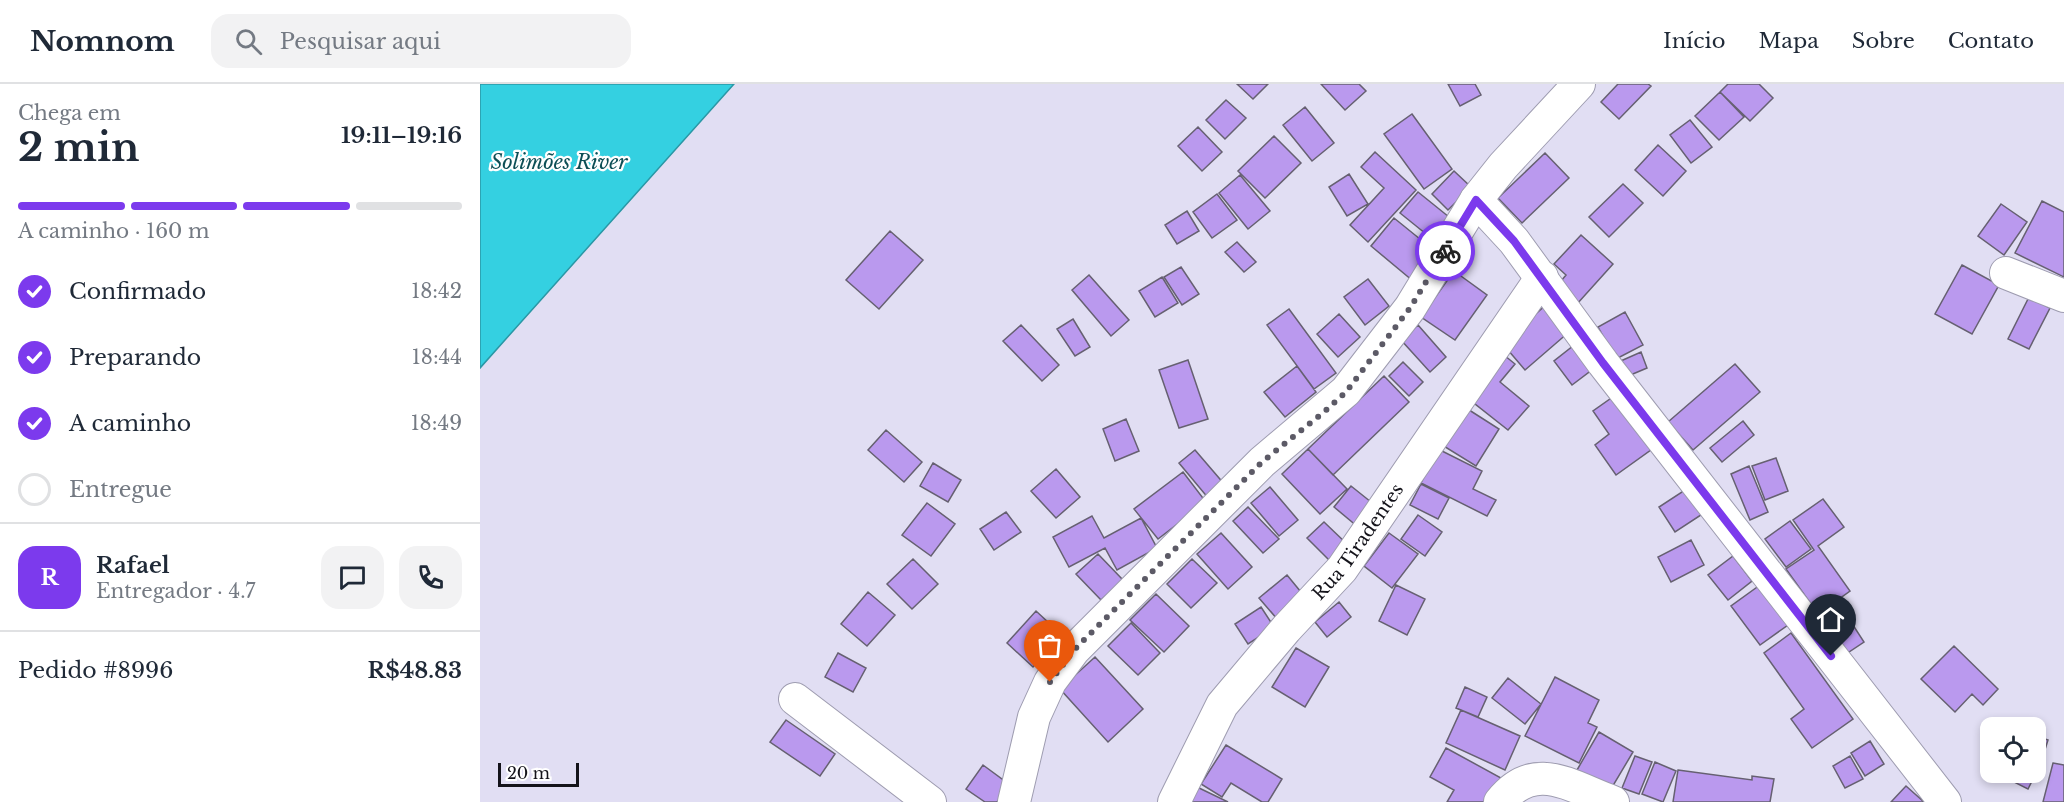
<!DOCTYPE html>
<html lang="pt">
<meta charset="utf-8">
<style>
body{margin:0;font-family:"Libre Baskerville",serif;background:#f2f2f3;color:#1f2937;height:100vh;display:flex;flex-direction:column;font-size:22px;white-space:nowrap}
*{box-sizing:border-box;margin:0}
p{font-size:20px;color:#747a83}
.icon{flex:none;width:33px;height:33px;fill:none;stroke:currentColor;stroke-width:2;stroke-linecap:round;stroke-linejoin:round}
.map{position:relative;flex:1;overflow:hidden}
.sheet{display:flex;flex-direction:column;background:#fff;width:480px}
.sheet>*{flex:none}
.controls{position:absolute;left:1500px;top:633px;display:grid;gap:12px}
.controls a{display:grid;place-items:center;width:66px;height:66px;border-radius:12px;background:#fff;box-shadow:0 3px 9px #0003;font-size:30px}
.scale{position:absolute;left:18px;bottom:15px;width:81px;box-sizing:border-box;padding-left:6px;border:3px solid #14131a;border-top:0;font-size:16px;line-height:21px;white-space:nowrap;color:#14131a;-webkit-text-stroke:4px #fff;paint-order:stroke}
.pin{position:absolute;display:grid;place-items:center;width:51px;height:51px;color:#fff;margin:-62px -26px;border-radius:50% 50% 50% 0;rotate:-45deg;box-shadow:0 0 6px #0007}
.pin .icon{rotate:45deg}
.courier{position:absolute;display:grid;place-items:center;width:60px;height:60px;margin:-30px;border:4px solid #7c3aed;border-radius:50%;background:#fff;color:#222;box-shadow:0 2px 8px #0007}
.summary em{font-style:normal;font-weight:700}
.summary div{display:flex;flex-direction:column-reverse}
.summary{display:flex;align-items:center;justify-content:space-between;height:102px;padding:0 18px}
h1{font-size:39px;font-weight:700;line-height:45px}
.bar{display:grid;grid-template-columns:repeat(4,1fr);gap:9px 6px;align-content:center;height:72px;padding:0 18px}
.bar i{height:8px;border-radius:4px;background:#e0e1e3}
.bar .on{background:#7c3aed}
.bar p{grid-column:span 4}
.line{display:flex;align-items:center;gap:15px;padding:0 18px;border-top:2px solid #e0e1e3}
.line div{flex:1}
.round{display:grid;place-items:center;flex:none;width:63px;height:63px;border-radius:18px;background:#f2f2f3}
ol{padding:0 18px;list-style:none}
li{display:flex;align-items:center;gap:18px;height:66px}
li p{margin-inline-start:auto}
li .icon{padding:6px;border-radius:50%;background:#7c3aed;color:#fff;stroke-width:4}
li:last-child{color:#747a83}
li i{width:33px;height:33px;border:3px solid #e0e1e3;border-radius:50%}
header{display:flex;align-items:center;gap:36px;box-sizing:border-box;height:84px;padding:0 30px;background:#fff;border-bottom:2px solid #e0e1e3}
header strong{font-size:28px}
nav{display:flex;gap:33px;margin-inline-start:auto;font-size:21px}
.search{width:420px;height:54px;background:#f2f2f3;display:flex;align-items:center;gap:15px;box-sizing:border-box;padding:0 21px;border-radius:18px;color:#747a83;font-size:22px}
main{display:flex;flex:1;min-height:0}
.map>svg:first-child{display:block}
.water{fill:#34d0e1;stroke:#2a97a5;stroke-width:1.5}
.building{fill:#ba99ee;stroke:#666071;stroke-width:1.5}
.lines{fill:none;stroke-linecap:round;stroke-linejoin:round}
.minor-casing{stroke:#9e9cb0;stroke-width:34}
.minor{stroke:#fff;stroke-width:32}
.done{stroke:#5c5a66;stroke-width:6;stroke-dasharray:0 10.8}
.route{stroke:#7c3aed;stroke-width:8}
.labels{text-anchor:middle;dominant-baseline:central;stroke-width:4.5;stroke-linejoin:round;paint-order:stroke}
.street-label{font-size:18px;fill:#14131a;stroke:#fff}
.water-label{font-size:20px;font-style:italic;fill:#0d4f56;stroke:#fff}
</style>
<header>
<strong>Nomnom</strong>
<div class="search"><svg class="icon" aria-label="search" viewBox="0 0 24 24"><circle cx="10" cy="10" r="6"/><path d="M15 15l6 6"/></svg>Pesquisar aqui</div>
<nav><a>Início</a><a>Mapa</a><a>Sobre</a><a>Contato</a></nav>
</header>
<main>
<section class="sheet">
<div class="summary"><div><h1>2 min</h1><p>Chega em</p></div><em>19:11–19:16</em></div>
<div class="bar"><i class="on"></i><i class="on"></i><i class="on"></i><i></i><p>A caminho · 160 m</p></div>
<ol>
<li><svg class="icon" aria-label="check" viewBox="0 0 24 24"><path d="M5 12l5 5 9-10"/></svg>Confirmado<p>18:42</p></li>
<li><svg class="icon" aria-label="check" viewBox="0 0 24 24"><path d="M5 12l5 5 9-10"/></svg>Preparando<p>18:44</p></li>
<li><svg class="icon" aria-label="check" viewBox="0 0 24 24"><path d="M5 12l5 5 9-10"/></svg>A caminho<p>18:49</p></li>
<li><i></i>Entregue</li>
</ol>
<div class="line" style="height:108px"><b class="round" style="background:#7c3aed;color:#fff">R</b><div><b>Rafael</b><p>Entregador · 4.7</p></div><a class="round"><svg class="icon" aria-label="chat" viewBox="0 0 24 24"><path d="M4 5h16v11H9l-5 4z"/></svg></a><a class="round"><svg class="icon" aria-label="phone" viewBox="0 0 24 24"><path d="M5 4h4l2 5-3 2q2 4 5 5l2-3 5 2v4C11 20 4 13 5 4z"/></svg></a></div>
<div class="line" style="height:78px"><div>Pedido #8996</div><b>R$48.83</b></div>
</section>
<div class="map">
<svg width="1584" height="718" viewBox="0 0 1584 718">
<rect width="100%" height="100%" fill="#e1def3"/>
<path class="water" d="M0,0H254L0,284Z"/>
<path class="building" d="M757,0H788L773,15Z
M841,0H879L886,7L865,26Z
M968,0H995L1001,11L980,22Z
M1138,0H1168L1171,2L1139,35L1121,18Z
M1248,0H1279L1293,14L1270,37L1240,8Z
M1240,8L1264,33L1239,56L1215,32Z
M746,16L766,34L745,55L726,36Z
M825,23L854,59L832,77L803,41Z
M932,30L972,85L944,105L904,50Z
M1210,36L1232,63L1211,79L1190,51Z
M718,43L742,68L722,87L698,62Z
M794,52L821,79L785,114L758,87Z
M1178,61L1206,87L1183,112L1155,86Z
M895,68L936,106L888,158L870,141L904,104L881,83Z
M1065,69L1089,94L1042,139L1018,114Z
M974,87L991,103L968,126L952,110Z
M869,90L888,120L867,132L849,103Z
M760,91L790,127L768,145L739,109Z
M1143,100L1163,119L1129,153L1109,133Z
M938,108L974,137L956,158L920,129Z
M737,110L757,136L732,154L713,128Z
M1562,117L1584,128V193L1535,169Z
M1521,120L1547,138L1524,171L1498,152Z
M707,127L719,147L697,160L685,141Z
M914,134L956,168L933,197L891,162Z
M410,147L443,176L399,225L366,196Z
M1101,151L1133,180L1097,220L1077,202L1086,191L1074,180Z
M757,158L776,178L764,188L745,168Z
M1482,181L1519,201L1492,250L1455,230Z
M701,183L719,210L702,221L684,193Z
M974,187L1007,211L975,256L941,233Z
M609,191L649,236L631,252L592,206Z
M682,193L698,219L675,233L659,207Z
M888,195L909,222L885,241L864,213Z
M1549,213L1570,224L1549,265L1528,255Z
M1066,221L1089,248L1045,286L1022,259Z
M809,225L856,289L834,305L787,241Z
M1145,228L1163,261L1136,275L1118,243Z
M859,230L880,253L858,273L837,250Z
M593,235L610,263L595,272L577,245Z
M541,241L579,281L562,297L523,257Z
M938,241L966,273L950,288L921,256Z
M1098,258L1117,282L1092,301L1074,277Z
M1019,267L1035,280L1020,298L1049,322L1028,346L985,312Z
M1161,268L1167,284L1141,295L1134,280Z
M708,276L728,335L699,344L679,286Z
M923,278L943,298L929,312L909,292Z
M1255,280L1280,308L1213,366L1188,338Z
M817,282L836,308L805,333L784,308Z
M904,292L929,318L853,391L828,365Z
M1137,310L1175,363L1136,391L1115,361L1129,350L1113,327Z
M986,324L1019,345L996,382L962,361Z
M646,335L659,367L635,377L623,345Z
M1263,337L1274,351L1242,378L1230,364Z
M406,346L442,378L424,398L388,366Z
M828,365L867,405L840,430L802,390Z
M958,365L1002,387L993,405L1016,416L1007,432L941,399Z
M715,366L745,401L729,415L699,379Z
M1296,374L1308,407L1285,416L1272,382Z
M453,379L481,396L468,418L440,402Z
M1269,382L1288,428L1270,436L1251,390Z
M576,385L600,413L576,434L551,407Z
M703,388L726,418L678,455L654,425Z
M941,400L969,414L958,435L930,421Z
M871,402L896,422L878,443L854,423Z
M790,403L818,436L799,452L771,419Z
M1208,404L1224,429L1195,448L1179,423Z
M1343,415L1364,443L1338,462L1370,507L1338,530L1306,485L1334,466L1313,436Z
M447,419L475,440L451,472L422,451Z
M768,423L799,455L783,469L753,437Z
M526,428L541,448L514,466L500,445Z
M938,431L962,448L945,472L921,455Z
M612,432L624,454L661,434L677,464L637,486L625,464L589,483L573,453Z
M1310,437L1331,465L1306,483L1285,455Z
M844,438L868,461L851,478L827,454Z
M741,449L772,483L748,505L717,470Z
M909,449L938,470L912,504L884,482Z
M1211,456L1224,481L1191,498L1178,473Z
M618,470L643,496L621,516L596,490Z
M1253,472L1272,497L1248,516L1228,491Z
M433,475L458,500L432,525L407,500Z
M712,475L737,499L711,524L687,500Z
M807,491L825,513L798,536L779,514Z
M916,501L945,515L927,551L899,537Z
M1280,501L1308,541L1280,561L1251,522Z
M388,508L415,531L387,562L361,540Z
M676,510L709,542L684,568L650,536Z
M859,518L871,533L847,553L835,538Z
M781,523L794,543L768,560L755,540Z
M556,527L582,551L553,583L527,559Z
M1371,538L1384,558L1366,570L1352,550Z
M651,539L680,569L658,591L628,562Z
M1311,549L1373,635L1332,664L1311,635L1324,625L1284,569Z
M1474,562L1518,605L1503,621L1492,610L1475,628L1441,595Z
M816,564L849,583L825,623L792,603Z
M358,569L386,584L373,608L345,593Z
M615,573L663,625L628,658L580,605Z
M1075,593L1119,616L1108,639L1117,643L1099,679L1045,652Z
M1028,594L1061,620L1045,640L1012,614Z
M985,603L1007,613L998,633L976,624Z
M981,626L1040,652L1025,686L966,659Z
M306,636L355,670L340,692L290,658Z
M1119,648L1153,668L1131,705L1097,686Z
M1556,652L1568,656L1563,672L1556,669Z
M1390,657L1404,680L1385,692L1371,669Z
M746,661L802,695L788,718H782L751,699L742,713L721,700Z
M966,664L1021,694L1007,718H967L974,706L950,693Z
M1155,672L1172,678L1159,710L1142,704Z
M1370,672L1383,695L1365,704L1353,682Z
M1556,674L1562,677L1548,705L1528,695L1531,688H1556Z
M1175,678L1196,687L1183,718L1162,710Z
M1573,679L1584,681V718H1563Z
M503,681L530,701L517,718H505L486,705Z
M1198,686L1272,696V692L1294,695L1290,718H1193Z
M1426,702L1444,718H1411Z
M717,703L748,718H710Z"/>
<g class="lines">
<g class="minor-casing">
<g id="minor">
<path d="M996,116L1034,157L1123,279L1465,718"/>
<path d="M1526,189L1584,212"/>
<path d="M315,615L450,718"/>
<path d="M534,718L554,633L570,598L594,566L782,378L866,307L930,224L996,116L1023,82L1099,0"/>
<path id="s1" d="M694,718L742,621L806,545L862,485L1062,193"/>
<path d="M1020,718C1055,674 1091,703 1133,718"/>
</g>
</g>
<use href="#minor" class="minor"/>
</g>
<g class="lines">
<path class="done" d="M570,598L594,566L782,378L844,328L866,308L930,224L965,167"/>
<path class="route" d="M965,167L996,116L1034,157L1123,279L1351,572"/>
</g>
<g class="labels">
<g class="street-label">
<text stroke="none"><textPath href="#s1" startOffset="321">Rua Tiradentes</textPath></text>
</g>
<g class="water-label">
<text x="79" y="78">Solimões River</text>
</g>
</g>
</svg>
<div class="controls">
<a><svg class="icon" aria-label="locate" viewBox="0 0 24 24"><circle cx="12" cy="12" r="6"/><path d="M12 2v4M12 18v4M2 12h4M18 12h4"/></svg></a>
</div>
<div class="scale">20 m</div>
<div class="pin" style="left:570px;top:598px;background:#ea580c"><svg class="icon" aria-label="bag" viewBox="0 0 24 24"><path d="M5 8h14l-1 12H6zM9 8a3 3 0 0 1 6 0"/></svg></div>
<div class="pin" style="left:1351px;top:572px;background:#1f2937"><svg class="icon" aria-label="home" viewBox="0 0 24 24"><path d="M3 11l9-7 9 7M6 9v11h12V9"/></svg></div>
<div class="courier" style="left:965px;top:167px"><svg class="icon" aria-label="bike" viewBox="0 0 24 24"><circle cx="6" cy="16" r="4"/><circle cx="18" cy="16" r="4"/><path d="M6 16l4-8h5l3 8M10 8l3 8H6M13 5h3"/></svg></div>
</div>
</main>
